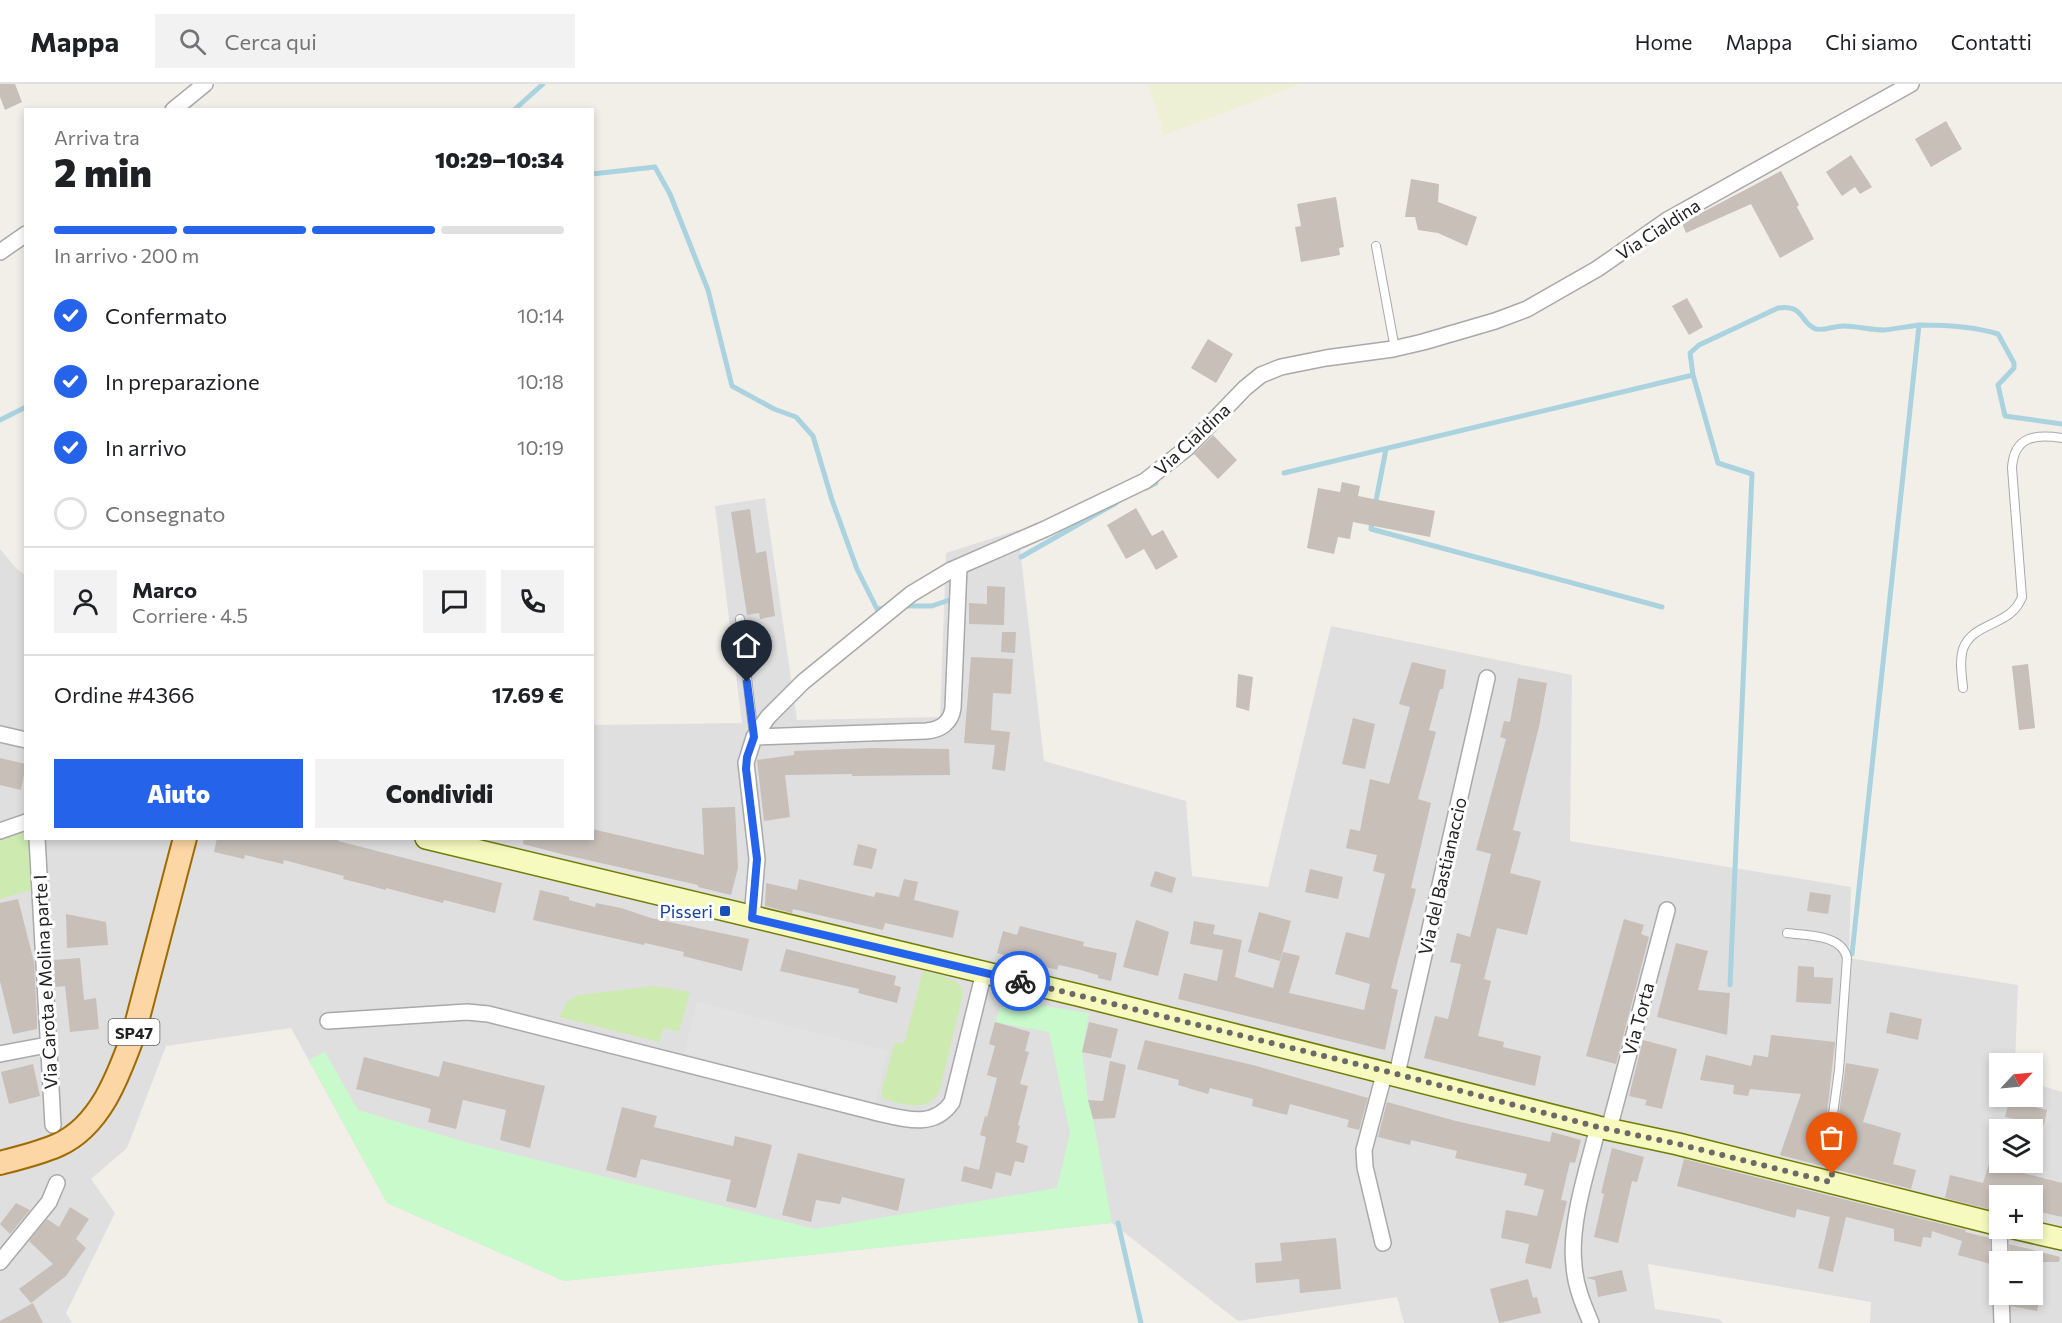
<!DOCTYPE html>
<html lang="it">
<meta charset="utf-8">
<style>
body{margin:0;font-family:Commissioner,sans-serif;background:#f2f2f2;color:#202124;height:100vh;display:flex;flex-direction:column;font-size:22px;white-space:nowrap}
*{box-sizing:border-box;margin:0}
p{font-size:20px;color:#757577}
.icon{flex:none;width:33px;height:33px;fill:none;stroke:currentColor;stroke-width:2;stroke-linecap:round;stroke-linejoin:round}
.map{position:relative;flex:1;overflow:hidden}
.sheet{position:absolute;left:24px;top:24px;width:570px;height:732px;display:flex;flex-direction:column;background:#fff;border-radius:0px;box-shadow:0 3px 9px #0003}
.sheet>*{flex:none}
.needle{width:39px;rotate:64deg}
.buttons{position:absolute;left:1989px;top:969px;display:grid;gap:12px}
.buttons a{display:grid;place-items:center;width:54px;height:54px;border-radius:0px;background:#fff;box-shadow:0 3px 9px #0003;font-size:30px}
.pin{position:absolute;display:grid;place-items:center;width:51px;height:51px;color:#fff;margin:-62px -26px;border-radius:50% 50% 50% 0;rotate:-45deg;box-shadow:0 0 6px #0007}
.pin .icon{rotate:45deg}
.courier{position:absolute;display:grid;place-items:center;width:60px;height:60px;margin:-30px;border:4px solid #2563eb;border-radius:50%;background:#fff;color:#222;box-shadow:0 2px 8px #0007}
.head em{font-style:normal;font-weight:800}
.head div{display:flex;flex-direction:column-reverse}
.head{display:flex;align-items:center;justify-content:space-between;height:102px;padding:0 30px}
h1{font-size:39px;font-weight:800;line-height:45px}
.bar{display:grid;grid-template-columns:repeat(4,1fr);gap:9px 6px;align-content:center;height:72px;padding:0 30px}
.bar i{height:8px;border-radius:4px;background:#e0e0e0}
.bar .selected{background:#2563eb}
.bar p{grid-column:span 4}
.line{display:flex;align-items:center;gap:15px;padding:0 30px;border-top:2px solid #e0e0e0}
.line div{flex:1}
.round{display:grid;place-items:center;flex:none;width:63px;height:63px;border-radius:0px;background:#f2f2f2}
ol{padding:0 30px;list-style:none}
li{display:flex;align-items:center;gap:18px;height:66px}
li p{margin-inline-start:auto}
li .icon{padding:6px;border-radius:50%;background:#2563eb;color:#fff;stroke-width:4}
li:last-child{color:#757577}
li i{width:33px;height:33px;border:3px solid #e0e0e0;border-radius:50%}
.button{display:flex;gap:12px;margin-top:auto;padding:12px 30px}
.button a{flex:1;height:69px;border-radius:0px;background:#2563eb;color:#fff;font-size:24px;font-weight:800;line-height:69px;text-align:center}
.button a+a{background:#f2f2f2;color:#202124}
header{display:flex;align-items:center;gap:36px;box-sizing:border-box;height:84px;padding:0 30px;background:#fff;border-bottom:2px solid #e0e0e0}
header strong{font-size:28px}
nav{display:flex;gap:33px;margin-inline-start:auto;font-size:21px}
.search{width:420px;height:54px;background:#f2f2f2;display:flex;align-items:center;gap:15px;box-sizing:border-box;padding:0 21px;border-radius:0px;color:#757577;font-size:22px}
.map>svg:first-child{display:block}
.residential{fill:#e0dfdf;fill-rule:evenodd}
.farmland{fill:#eef0d5}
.grass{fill:#cdebb0}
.park{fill:#c8facc}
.parking{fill:#e2e2e2}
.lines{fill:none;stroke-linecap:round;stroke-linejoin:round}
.stream{stroke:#aad3df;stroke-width:5}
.building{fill:#c7bfb8}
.lane-casing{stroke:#a9a9a9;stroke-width:10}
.street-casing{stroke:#a9a9a9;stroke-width:18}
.secondary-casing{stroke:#707d05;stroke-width:24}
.primary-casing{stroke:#a06b00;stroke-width:26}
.lane{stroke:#fff;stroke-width:8}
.street{stroke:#fff;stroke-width:15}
.secondary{stroke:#f7fabf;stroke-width:21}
.primary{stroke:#fcd6a4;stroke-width:22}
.done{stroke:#6b6a68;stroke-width:6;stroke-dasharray:0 10.8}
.route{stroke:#2563eb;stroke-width:8}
.transit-dot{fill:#1a4fb4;stroke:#fff;stroke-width:2}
.labels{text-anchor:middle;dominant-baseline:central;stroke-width:6;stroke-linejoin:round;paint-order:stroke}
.shield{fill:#fff;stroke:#646464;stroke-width:1.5}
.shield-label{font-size:16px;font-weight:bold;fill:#222}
.street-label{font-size:18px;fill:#222;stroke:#fff}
.transit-label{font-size:18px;fill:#164399;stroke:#fff;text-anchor:end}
</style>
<header>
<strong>Mappa</strong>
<div class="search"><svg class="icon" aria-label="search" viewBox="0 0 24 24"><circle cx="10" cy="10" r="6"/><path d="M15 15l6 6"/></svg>Cerca qui</div>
<nav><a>Home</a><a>Mappa</a><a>Chi siamo</a><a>Contatti</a></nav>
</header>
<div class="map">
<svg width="2062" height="1239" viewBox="0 0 2062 1239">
<rect width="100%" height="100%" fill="#f2efe9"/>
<path class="residential" d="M765,414L797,636L940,633L946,469L1018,446L1044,677L1186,717L1192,792L1268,803L1331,542L1572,591L1570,757L1851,803L1849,874L2018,901L2015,979L2000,980V1012H2032L2033,999L2062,1008V1239H1870L1871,1218L1648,1180L1655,1225L1719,1235L1723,1239H1404L1397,1213L1238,1237L1112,1139L564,1197L387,1119L291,944L166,962L127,1064L91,1095L115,1129L66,1229L72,1239H0V465L17,485L25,491L26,754H592L593,641L742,639L715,422ZM2000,1046H2032V1078H2000ZM2000,1112H2032V1144H2000ZM2000,1178H2032V1210H2000Z"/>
<path class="farmland" d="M1148,0H1301L1164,51Z"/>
<path class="grass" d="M25,747L26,754L29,755L31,806L0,815V756Z
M923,887C937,891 961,893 963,910L940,1006C928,1030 903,1020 883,1015L881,1009L895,958L904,960Z
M655,902L690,908L679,948L663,944L659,958L559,933L567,918L578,911Z"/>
<path class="park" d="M1014,917L1089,929L1082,968L1088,1016L1093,1035L1112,1139L564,1197L387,1119L309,976L325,968L358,1026L465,1058L815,1145L1057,1104L1070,1049L1049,948L995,938L1000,924Z"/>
<path class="parking" d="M697,918L888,967L875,1019L684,969Z"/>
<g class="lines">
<path class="stream" d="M514,26L543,0
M592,90L655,83L670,110L708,206L732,302L774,325L796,333L813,352L832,416L857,485L877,525L888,524
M0,336L26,323
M1284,389L1693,291
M1146,404L1156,399
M1375,422L1386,365
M1372,437L1371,445L1662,523
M1021,473L1116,419
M904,522H932L952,515
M1852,870L1919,241
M1730,901L1752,390L1718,379L1693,291L1690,269L1699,261L1778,224C1805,220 1800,240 1816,245C1824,247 1834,242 1843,242C1857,242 1870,246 1884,246C1896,245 1908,242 1921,241C1946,241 1973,242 1998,250L2014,279V284L1998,301L2005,332L2062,340
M1118,1139L1141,1239"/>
</g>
<path class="building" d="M0,0H15L22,18L5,26L0,13Z
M1946,37L1962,65L1931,83L1915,55Z
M1851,71L1872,103L1860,110L1855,103L1842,112L1826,88Z
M1781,87L1799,121L1797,123L1814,155L1780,174L1751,120L1686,149L1682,139Z
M1411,95L1439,100L1438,118L1477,133L1467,162L1438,149L1418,146L1415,133H1405Z
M1336,113L1344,163L1339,164L1340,171L1301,178L1295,143L1301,142L1297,120Z
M1687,214L1703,243L1689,251L1672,222Z
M1208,255L1233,270L1216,299L1191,284Z
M1213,351L1237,376L1218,395L1194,370Z
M1342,398L1360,402L1358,412L1435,427L1430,453L1353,438L1350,455L1338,453L1334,470L1307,464L1318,404L1340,408Z
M1136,424L1152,452L1163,446L1178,473L1156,486L1144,465L1126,475L1107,441Z
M750,425L756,469L766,467L775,532L760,535L759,529L747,531L731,428Z
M987,502L1005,503L1004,541L969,540V519L987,520Z
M1002,548H1016L1015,569L1001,568Z
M971,573L1013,575L1011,610L993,609L991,646L1010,648L1005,687L992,685L995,661L964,659Z
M1412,578L1446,586L1443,605H1440L1429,646L1436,648L1418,715L1431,719L1411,804L1416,805L1391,904L1398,906L1385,966L1178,915L1184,889L1217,897L1223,866L1190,860L1194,837L1215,841L1213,850L1242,856L1235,893L1273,904L1283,868L1300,872L1289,909L1364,926L1370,900L1335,890L1346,848L1369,854L1385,790L1373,787L1377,771L1346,764L1350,745L1360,747L1370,695L1389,700L1410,623L1399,620Z
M2028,580L2035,644L2019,646L2012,582Z
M1238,590L1253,593L1249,627L1236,623Z
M1518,594L1547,599L1539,643L1513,746L1521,748L1510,789L1541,797L1527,851L1497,844L1484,895L1491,897L1478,952L1504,958L1503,963L1541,972L1535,1002L1424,974L1435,932L1448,935L1461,880L1450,878L1457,849L1470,853L1491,770L1476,766L1506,655L1500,653L1504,637L1510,638Z
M1353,634L1375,640L1365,685L1342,680Z
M872,664L949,665L950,691L852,692V690L785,691L790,733L764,737L757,676L794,671V667Z
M0,674L26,680L21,706L0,701Z
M735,723L738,784L731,811L698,803V801L561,770L523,760L524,754H592V745L704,771L702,724Z
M217,754H339L338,757L502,799L495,829L444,816L443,819L386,804V806L343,795L344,792L284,776L283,780L245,771L244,775L214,768Z
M858,760L877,765L872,785L853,781Z
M1310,785L1343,793L1338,815L1305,808Z
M1155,787L1176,794L1172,809L1150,802Z
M799,795L874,813L876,808L899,813L904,795L918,798L914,816L959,827L953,854L885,839L883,846L793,825L792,829L765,822L766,799L797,806Z
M540,806L569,813V816L595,823L596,819L621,824L651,834L749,855L742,887L683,872L684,868L645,859L644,861L533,836Z
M1810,808L1831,811L1828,830L1807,827Z
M18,815L34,878L37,934V945L13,950L0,897V819Z
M1259,828L1291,837L1280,877L1248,868Z
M66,830L106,838L108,861L67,864Z
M1624,835L1644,841L1641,850L1649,853L1616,980L1586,972Z
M1136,836L1169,848L1158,892L1123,883Z
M1020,842L1084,858L1083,862L1117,869L1111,897L1098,894V891L1077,885L1059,881L1057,886L997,869L1003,847L1017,851Z
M1676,859L1708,867L1698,906L1730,909L1727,951L1657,933Z
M786,865L896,892L894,901L901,903L897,919L858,909L859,905L780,887Z
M80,874L84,916L96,914L99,945L70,948L65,902L55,903L54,876Z
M1798,882L1814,883V893L1833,894L1831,920L1796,918Z
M1890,928L1922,935L1918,956L1886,949Z
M995,938L1030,948L1025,967L1029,968L1020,1000L1028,1002L1018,1041L1020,1042L1016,1058L1028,1062L1024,1079L1015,1077L1011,1092L996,1088L992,1105L961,1097L964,1082L979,1086L986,1053L980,1051L985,1032L987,1033L997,994L987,991L995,962L989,960Z
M1089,938L1118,945L1111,974L1082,968Z
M1771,951L1835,958L1827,1029L1828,1043L1832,1048L1837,1047L1840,1044L1839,1030L1846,979L1879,985L1863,1038L1901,1049L1893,1080L1916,1086L1911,1105L1780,1071L1801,1010L1750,1005L1748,1012L1733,1010L1734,1001L1700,996L1706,971L1751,982L1754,971L1768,973Z
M1145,956L1253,981L1368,1014L1359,1046L1347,1043L1349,1036L1290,1020L1287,1031L1252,1022L1253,1015L1210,1004L1208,1010L1178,1001L1179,996L1137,985Z
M1643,956L1677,965L1662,1025L1645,1021L1647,1016L1629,1012Z
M364,973L439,993L443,977L545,1002L530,1064L500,1056L506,1026L463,1016L456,1045L428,1038L431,1025L356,1005Z
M1110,977L1126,981L1115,1034L1093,1035L1088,1016L1103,1017Z
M33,980L40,1012L9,1020L1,988Z
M2009,1017L2047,1026L2044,1041L2005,1033Z
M1387,1018L1456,1037L1550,1058L1552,1048L1581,1056L1575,1079L1570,1078L1561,1116L1567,1117L1551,1185L1525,1179L1529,1160L1501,1154L1506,1126L1537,1132L1544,1106L1524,1101L1527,1090L1455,1074L1457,1067L1411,1056L1410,1061L1378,1053Z
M622,1023L657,1032L654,1043L733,1062L735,1052L772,1061L756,1124L726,1117L731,1096L641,1075L636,1094L606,1086Z
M1612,1064L1644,1073L1637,1098L1632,1097L1618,1159L1594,1153L1604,1110L1601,1109Z
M798,1069L905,1095L898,1127L842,1113L840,1120L816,1116L811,1138L782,1131Z
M1684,1075L1966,1146L1965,1148L1990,1154L1991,1180L1958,1171L1962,1157L1932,1147L1931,1154L1923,1153L1921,1163L1894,1157V1145L1846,1133L1833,1188L1818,1184L1830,1133L1797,1125L1795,1134L1677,1102Z
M1989,1080L2062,1099V1133L2032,1126V1112H2000V1128L1945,1114L1950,1091L1983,1099Z
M16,1119L30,1126L10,1150L0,1140Z
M70,1123L89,1135L76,1155L86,1164L66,1192L31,1219L19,1205L53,1180L29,1157L47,1135L59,1143Z
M1336,1154L1341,1205L1300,1209L1299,1195L1256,1199L1255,1179L1282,1177L1280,1159Z
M2009,1160L2060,1173L2059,1178H2010Z
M1622,1186L1627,1207L1598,1213L1595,1196L1586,1194Z
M1528,1195L1533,1214L1537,1213L1541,1229L1499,1239L1490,1205Z
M2011,1210H2041L2037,1227L2011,1222Z
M33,1219L43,1239H0V1237Z"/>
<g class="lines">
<g class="lane-casing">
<path id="lane" d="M1376,162L1395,265
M740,535L754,652
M1963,604C1962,591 1959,578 1963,565C1973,537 2011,543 2022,513L2012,384C2014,352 2035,350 2062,354
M1787,849C1807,852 1842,850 1847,874L1839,986L1833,1030L1834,1042"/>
</g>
<g class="street-casing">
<path id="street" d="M173,26L205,0
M0,168L26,150
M0,650L26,656
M754,653L926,647C940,646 951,639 953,624L959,483
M0,747L26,738
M37,754L53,1041
M752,834L757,775L746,679L754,653L768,633L803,598L911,510L951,486L1045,445L1145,397L1187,364L1245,304L1261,291L1281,283L1326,274L1393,265L1423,258L1495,237L1527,225L1597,185L1669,135L1911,0
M328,937L467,928L488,930L878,1029C904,1035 934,1045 952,1018L984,888
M0,970L47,961
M1397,990L1487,594
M1609,1045L1667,826
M1999,1141L2000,1178
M1383,1159L1365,1083L1364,1066L1385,987
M0,1178L49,1118L57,1099
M2001,1210L2002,1239
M1591,1239C1583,1220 1575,1201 1574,1181C1569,1139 1588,1084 1598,1043"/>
</g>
<g class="secondary-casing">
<path id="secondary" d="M426,754L1082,912L1598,1043L1678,1060L2000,1141
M2014,1144L2062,1155"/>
</g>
<g class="primary-casing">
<path id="primary" d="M0,1079C19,1074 40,1069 58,1061C101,1042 119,990 134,949L185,754"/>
</g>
<use href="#lane" class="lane"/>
<use href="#street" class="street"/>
<use href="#secondary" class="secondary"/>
<use href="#primary" class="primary"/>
</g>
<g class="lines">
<path class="done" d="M1020,897L1397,990L1598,1043L1678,1060L1830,1098L1832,1090"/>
<path class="route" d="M747,598L754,653L747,673L746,685L757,775L752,834L1020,897"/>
</g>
<rect class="transit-dot" x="719" y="821" width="12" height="12" rx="3"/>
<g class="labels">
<rect class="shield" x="108.5" y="935" width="51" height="26" rx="4.5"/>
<g class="shield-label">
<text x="134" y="948">SP47</text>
</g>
<g class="street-label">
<text transform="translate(1658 145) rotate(-33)">Via Cialdina</text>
<text transform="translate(1192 355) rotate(-43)">Via Cialdina</text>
<text transform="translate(1442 792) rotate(-77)">Via del Bastianaccio</text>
<text transform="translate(45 898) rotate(-93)">Via Carota e Molina parte I</text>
<text transform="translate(1638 935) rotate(-75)">Via Torta</text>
</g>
<g class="transit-label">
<text x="713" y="827">Pisseri</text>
</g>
</g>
</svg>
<div class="buttons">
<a><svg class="needle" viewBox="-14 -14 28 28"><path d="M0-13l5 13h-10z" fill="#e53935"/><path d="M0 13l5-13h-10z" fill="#757577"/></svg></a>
<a><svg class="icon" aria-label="layers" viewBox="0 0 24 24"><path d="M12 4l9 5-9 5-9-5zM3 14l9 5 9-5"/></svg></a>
<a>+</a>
<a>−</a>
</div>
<div class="pin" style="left:1832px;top:1090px;background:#ea580c"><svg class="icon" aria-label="bag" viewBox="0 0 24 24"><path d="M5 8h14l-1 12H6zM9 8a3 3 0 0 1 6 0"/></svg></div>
<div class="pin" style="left:747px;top:598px;background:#1f2937"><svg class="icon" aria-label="home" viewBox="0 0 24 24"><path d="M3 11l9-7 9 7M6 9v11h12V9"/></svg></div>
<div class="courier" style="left:1020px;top:897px"><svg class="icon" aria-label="bike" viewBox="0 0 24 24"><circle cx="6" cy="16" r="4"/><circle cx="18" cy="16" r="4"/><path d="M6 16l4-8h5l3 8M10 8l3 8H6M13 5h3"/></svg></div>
<section class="sheet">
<div class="head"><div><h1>2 min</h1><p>Arriva tra</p></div><em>10:29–10:34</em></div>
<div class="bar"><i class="selected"></i><i class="selected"></i><i class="selected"></i><i></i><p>In arrivo · 200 m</p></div>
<ol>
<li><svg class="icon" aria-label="check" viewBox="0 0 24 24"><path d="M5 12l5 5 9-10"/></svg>Confermato<p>10:14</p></li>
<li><svg class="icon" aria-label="check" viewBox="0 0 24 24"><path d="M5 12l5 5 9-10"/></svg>In preparazione<p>10:18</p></li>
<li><svg class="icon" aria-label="check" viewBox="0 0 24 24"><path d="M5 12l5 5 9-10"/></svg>In arrivo<p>10:19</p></li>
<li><i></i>Consegnato</li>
</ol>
<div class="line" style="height:108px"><a class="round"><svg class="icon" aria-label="person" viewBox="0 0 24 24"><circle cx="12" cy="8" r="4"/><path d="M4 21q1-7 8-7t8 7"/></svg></a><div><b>Marco</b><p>Corriere · 4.5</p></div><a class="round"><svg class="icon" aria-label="chat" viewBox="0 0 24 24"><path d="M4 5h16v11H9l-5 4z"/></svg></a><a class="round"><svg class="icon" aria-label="phone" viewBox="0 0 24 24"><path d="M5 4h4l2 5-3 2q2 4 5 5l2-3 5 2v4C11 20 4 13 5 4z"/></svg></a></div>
<div class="line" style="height:78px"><div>Ordine #4366</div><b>17.69 €</b></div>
<div class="button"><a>Aiuto</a><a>Condividi</a></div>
</section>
</div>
